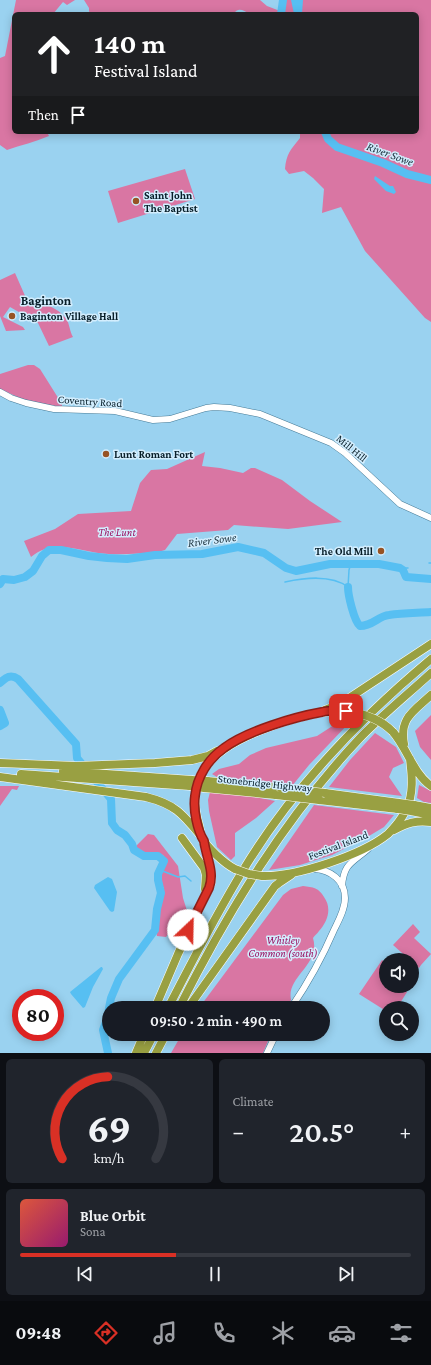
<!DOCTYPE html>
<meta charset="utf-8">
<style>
body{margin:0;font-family:"Crimson Pro",serif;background:#20242c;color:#f1f3f6;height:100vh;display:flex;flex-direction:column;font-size:15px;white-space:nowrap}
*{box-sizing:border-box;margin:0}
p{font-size:13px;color:#9ea1a6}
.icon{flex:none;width:22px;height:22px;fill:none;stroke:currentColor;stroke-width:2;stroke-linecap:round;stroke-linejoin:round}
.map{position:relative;height:1053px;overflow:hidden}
.side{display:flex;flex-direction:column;gap:6px;padding:6px;background:#0d0f14;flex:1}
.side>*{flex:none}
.top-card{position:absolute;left:12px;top:12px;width:407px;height:122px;border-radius:6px;box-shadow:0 2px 10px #0003;background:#202124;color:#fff;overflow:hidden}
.tools{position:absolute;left:379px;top:953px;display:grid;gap:8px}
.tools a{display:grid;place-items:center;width:40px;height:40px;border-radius:50%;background:#171b24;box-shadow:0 2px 10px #0003;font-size:20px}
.speed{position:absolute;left:12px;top:989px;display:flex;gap:8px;font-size:20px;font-weight:700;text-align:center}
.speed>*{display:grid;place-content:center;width:52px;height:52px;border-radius:50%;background:#171b24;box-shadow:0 2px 10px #0003;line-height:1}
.speed .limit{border:6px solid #d22;background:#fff;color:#111}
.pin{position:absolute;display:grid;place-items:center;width:34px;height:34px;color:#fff;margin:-17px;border-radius:8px;box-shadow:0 2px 6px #0006}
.me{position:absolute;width:44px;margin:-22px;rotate:24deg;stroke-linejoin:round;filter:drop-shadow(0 0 3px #0008)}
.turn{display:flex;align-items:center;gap:14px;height:84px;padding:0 16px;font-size:18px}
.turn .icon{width:52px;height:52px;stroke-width:2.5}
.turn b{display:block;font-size:28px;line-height:34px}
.then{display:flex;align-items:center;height:38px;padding:0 16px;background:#0003;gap:8px;font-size:15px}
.big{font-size:30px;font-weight:600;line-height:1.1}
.side .card{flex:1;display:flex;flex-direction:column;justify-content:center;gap:6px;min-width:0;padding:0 14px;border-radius:6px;background:#20242c}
.side .dial{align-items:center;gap:0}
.dial svg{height:104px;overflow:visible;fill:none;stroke:#363941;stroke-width:7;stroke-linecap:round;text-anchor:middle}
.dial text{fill:#f1f3f6;stroke:none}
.song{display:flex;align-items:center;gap:12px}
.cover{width:48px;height:48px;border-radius:6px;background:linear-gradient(135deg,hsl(10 70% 55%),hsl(320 70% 35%))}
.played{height:4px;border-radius:2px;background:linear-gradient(90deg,#d93025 40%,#363941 40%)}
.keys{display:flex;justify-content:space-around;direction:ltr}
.heat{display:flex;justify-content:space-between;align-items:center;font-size:22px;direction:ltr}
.side .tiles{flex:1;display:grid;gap:6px;grid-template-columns:1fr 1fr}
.card:last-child{grid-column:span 2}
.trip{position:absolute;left:102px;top:1001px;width:228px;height:40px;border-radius:20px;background:#171b24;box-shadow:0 2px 10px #0003;font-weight:600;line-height:40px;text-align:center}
.dock{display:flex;height:64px;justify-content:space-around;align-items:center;background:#090b0e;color:#9ea1a6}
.dock .icon{width:28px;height:28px}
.dock .current{color:#d93025}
.dock b{font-size:18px;color:#f1f3f6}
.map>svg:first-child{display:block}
.green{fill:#d976a3}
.water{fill:#57bff2}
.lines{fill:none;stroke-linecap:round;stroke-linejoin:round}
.stream{stroke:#57bff2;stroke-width:1.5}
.river{stroke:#57bff2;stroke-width:8}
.secondary-casing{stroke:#467b97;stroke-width:7}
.highway-casing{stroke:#fff;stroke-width:9}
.secondary{stroke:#fff;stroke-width:6}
.highway{stroke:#99a042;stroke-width:8}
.highway-bridge-casing{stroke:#fff;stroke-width:9;stroke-linecap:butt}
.highway-bridge{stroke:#99a042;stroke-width:8}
.route-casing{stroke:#8d1f18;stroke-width:10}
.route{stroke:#d93025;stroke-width:7}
.poi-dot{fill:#975324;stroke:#d3eefe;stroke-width:1.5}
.labels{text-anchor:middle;stroke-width:3;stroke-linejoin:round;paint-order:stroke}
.poi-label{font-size:11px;font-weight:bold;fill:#071e29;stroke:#d3eefe;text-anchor:start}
.street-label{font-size:11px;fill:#071e29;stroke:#d3eefe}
.park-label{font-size:11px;font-style:italic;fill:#9b1161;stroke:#d3eefe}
.water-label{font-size:12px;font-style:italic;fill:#223945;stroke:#d3eefe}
.quarter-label{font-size:13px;font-weight:bold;fill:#071e29;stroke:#d3eefe}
</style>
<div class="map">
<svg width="431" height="1053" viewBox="0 0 431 1053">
<rect width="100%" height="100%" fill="#9ad2f0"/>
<path class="green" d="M 16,0 L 75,0 L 67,5 L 63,2 L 53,14 L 14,14 L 14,132 L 47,132 L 49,136 C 35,142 21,145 7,150 L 0,145 L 0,58 L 5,56 Z
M 84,0 L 260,0 L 267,6 L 280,11 L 281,11 L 283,0 L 431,0 L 431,322 L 425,318 L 365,251 L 341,207 L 322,213 L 324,189 L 313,178 L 304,171 L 289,174 L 285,169 C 286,154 291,149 300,138 L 300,132 L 417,132 L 417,14 L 249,14 C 244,10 237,7 234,14 L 90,14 L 89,11 L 89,8 Z
M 185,169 L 195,199 L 118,223 L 108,191 Z
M 15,273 L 26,298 C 40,303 58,306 67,320 C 69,323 70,332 73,337 L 49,346 L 38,323 L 10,307 L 3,317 L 23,327 L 25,330 L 6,331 L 0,316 L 0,280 Z
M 28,365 L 34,365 L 40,369 L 62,404 L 62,407 L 29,402 L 0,389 L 0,374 Z
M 205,452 L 202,466 L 220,468 L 243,473 L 251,468 L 255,468 L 282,480 L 310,501 L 342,522 L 288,529 L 234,525 L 228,530 L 177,534 L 165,550 L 158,552 C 142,553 125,555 109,554 C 82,553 54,537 31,557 L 24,541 L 55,529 L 78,514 L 131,511 L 140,483 L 151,470 L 167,469 Z
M 431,715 L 431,760 L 420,747 L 415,731 Z
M 345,720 L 351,721 L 309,765 L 292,786 L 217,777 L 212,774 L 219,769 L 239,764 L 250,755 L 266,748 L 317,736 L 334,725 Z
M 375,733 L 396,747 L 404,763 L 393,768 L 389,777 L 402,796 L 329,787 L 350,760 Z
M 419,785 L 431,791 L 431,803 L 424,802 L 417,798 Z
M 0,786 L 19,786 L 17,790 L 12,789 L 0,806 Z
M 210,792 L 252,796 L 275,801 L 256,818 L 235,833 L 235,856 L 231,860 L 217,847 L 209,811 L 208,800 Z
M 314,805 L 394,815 L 384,827 L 369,836 L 332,855 L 300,865 L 269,870 Z
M 148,834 L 154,835 L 178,866 L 183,898 L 189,917 L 180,935 L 170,931 L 166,937 L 157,936 L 156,931 L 159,921 L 160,904 L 164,894 L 164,888 L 160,883 L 159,877 L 167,862 L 163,855 L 157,853 C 149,855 143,853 136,849 L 136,846 Z
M 303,886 C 313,887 319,888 324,897 C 332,908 328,921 319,931 C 317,934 315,935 313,938 C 321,965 286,976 291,1000 L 286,1008 L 199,1008 L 283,895 L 291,889 Z
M 413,924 L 420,932 L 414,938 L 431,954 L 421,965 L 419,968 L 412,962 L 412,960 L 410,960 L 393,945 Z
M 382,960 L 386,963 L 386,969 L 384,973 L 386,975 L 386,986 L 400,986 L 407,992 L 397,1008 L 386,1008 L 386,1011 L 359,994 Z
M 182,1034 L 271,1034 L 263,1053 L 171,1053 Z"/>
<path class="water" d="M 291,0 L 303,0 L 302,14 L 294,14 Z
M 375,176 L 390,186 L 393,186 L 396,192 L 394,194 L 386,191 L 374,179 Z
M 108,877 L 112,879 L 117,892 L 114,911 L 112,912 L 110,911 L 94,888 L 95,885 Z
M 101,967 L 102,967 L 103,969 L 93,987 L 85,1007 L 83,1008 L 71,994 L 70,992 Z"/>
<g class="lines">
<path class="stream" d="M 429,563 L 431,563
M 400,568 L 408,568
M 285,582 C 304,578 331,574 348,587
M 348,587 L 349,570 L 351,563
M 160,870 L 178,877 L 185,876 L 191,881"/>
<path class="river" d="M 281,14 L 283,0
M 325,132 L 328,139 L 337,147 L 383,163 L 407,174 L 431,180
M 0,584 L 3,579 L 14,580 L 25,577 L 33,571 L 42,556 L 49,550 L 61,550 L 89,556 L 107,558 L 127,559 L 155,555 L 202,554 L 238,547 L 264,553 L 286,568 L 296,571 L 330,564 L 379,564 L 400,568 L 403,570 L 406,577 L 431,579
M 348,587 C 348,595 354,621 360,626 C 373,626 378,616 389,615 C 403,613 417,613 431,612
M 0,683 C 6,677 11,674 18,679 L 76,744 L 77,758 L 111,799 L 112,823 L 117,830 L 125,835 L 132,844 L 134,850 L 144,856 L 158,856 L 164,861 L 158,874 L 158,880 L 161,893 L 157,909 L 155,930 L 119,979 L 111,998 L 109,1008
M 0,710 L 5,723 L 0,726
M 108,1053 L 103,1030 L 108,1017 L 109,1008"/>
<defs>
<path id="secondary" d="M 0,392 L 11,398 L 26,403 L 54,409 L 115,411 L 153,420 L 170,419 L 206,408 L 214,407 L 230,408 L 260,414 L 331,443 L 345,453 L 400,504 L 431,518
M 342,886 C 344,863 352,863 368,849
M 291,1008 C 308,983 322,958 334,930 C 339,920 345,909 345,898 C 345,880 330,870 315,869
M 267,1053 L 276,1034"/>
<path id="highway" d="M 325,710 L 340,704 L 431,644
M 393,732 C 407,748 413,773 431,786
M 404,744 C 399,718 414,711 431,695
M 0,763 L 76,766 L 155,763 L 192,760 L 208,756 L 217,751
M 63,771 L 192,780
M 21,774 L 190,786
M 0,777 L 146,797 C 174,804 182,813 200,835
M 207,781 L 281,788
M 204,788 L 276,795
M 325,793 L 399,803
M 319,800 L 398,809
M 414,805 L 431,808
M 411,811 L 431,815
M 394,830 C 407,823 416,820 431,822
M 182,838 L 204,868 L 206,875 L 205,889
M 235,869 C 225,864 206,847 202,837 C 200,833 200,829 199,825 C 182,768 223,744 269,727 C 296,717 324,709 353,712
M 262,876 C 296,877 362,855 388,834 C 395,827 402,818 406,810 C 414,794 412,775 410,759
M 155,1008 L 178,954 L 211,883 L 211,873 L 204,842
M 168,1008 C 192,962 215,916 242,872 C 291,790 358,720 431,659
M 179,1008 C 228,911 285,818 359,739 C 381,716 407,695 431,673
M 188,1008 L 275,886 L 279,883 L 291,875
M 136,1053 L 144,1034
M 144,1053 L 154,1034
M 156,1053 L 166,1034"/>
</defs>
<use href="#secondary" class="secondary-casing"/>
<use href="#highway" class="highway-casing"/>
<use href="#secondary" class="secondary"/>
<use href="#highway" class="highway"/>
<defs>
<path id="highway-bridge" d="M 353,712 C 369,716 381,720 393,732
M 192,780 L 207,781
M 190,786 L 204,788
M 281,788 L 325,793
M 276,795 L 319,800
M 399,803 L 414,805
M 398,809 L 411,811
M 235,869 L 249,874 L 262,876"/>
</defs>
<use href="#highway-bridge" class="highway-bridge-casing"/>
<use href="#highway-bridge" class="highway-bridge"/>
</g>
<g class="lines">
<defs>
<path id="route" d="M 188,930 L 209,888 C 215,872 206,857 204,841 C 197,830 193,809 195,796 C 197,777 208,759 224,748 C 247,731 294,717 322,712 C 330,710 339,711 346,711"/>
</defs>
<use href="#route" class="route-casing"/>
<use href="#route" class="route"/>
</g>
<g class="poi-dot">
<circle cx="136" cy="201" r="4"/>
<circle cx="12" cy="316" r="4"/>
<circle cx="106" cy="454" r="4"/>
<circle cx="381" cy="551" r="4"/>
</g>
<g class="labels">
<g class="poi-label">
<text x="144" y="199">Saint John<tspan x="144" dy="13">The Baptist</tspan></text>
<text x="20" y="320">Baginton Village Hall</text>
<text x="114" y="458">Lunt Roman Fort</text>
<text x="373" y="555" text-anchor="end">The Old Mill</text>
</g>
<g class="street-label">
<text transform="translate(90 401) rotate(4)" y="4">Coventry Road</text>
<text transform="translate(352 448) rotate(39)" y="4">Mill Hill</text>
<text transform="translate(265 783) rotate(6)" y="4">Stonebridge Highway</text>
<text transform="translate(338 845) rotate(-21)" y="4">Festival Island</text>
</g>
<g class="park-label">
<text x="117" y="536">The Lunt</text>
<text x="283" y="944">Whitley<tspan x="283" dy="13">Common (south)</tspan></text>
</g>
<g class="water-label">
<text transform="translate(390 154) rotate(20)" y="4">River Sowe</text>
<text transform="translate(212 540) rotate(-7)" y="4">River Sowe</text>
</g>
<g class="quarter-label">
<text x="46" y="305">Baginton</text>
</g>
</g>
</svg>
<div class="tools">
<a><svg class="icon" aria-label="sound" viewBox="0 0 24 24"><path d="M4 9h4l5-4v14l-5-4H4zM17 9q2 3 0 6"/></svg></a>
<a><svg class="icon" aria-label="search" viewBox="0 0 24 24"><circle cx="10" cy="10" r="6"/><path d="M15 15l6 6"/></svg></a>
</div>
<div class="speed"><div class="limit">80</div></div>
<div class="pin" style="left:346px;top:711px;background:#d93025"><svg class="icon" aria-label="arrive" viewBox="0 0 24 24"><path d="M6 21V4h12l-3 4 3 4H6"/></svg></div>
<svg class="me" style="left:188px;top:930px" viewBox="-20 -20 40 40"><circle r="19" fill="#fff"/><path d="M0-13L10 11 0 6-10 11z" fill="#d93025"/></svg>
<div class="trip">09:50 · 2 min · 490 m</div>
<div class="top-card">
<div class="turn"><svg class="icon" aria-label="ahead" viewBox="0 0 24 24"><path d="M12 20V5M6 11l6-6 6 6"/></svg><div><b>140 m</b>Festival Island</div></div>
<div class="then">Then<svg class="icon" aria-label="arrive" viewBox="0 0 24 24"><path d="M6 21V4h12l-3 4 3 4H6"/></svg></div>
</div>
</div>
<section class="side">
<div class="tiles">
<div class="card dial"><svg viewBox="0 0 100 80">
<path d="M14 69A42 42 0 1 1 86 69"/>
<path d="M14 69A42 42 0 0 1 49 6" stroke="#d93025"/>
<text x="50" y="56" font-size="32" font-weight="700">69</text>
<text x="50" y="72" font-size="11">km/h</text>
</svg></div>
<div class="card"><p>Climate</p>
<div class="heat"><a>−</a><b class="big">20.5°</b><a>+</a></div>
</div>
<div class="card">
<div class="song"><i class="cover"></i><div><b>Blue Orbit</b><p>Sona</p></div></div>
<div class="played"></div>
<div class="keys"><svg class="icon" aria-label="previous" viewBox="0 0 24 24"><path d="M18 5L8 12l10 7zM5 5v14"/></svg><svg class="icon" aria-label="pause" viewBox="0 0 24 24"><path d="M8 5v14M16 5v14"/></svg><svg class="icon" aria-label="next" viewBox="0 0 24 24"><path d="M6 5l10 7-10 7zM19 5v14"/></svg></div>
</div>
</div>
</section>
<nav class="dock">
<b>09:48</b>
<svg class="icon current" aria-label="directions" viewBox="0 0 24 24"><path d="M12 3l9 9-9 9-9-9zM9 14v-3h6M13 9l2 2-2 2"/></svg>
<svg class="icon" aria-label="music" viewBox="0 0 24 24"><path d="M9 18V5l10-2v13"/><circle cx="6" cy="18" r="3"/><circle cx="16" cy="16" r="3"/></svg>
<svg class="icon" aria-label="phone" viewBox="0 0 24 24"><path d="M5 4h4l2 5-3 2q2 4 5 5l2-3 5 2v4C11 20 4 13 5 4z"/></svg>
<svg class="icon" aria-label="climate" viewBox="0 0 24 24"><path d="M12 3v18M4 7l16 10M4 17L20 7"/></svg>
<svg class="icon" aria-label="car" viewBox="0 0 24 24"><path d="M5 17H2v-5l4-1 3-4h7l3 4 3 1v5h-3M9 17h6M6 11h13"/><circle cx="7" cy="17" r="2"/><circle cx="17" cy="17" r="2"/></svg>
<svg class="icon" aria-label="filters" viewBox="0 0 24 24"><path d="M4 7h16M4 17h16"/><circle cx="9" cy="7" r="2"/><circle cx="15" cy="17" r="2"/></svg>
</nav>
